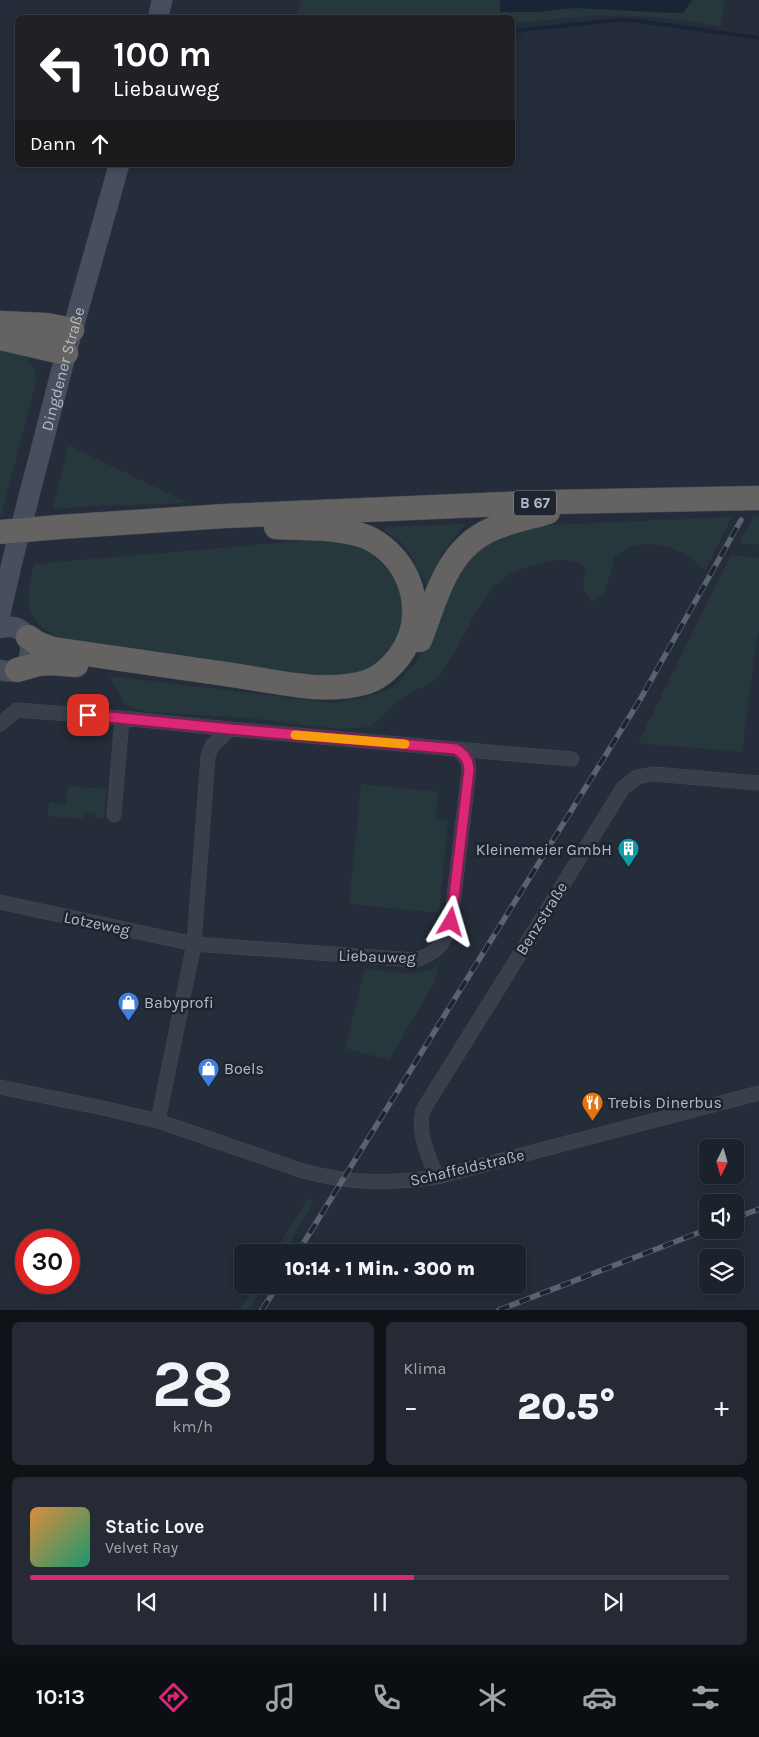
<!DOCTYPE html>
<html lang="de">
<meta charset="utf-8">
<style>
body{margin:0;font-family:Karla,sans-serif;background:#252a34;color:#f1f3f6;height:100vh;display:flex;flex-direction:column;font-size:19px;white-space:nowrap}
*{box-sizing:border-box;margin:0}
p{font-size:16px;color:#a0a4a9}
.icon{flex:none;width:28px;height:28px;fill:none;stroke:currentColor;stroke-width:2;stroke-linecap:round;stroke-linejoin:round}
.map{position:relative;height:1310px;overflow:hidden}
.sheet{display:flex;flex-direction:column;gap:12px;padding:12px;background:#0f1318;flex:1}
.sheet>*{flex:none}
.banner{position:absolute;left:15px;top:15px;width:500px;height:152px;border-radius:8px;box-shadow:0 2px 12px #0003,0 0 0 1px #3a3f48;background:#202124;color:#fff;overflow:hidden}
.needle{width:32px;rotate:185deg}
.fabs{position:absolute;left:699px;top:1139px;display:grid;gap:10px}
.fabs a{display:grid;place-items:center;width:45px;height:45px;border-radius:8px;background:#1c222c;box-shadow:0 2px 12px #0003,0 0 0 1px #3a3f48;font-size:25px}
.speed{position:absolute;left:15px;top:1229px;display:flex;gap:10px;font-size:25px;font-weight:700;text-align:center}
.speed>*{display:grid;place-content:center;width:65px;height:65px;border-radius:50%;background:#1c222c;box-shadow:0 2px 12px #0003,0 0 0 1px #3a3f48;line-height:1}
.speed .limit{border:8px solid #d22;background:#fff;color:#111}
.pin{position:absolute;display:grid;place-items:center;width:42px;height:42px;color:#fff;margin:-21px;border-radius:10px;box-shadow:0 2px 8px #0006}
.me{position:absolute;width:55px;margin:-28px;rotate:7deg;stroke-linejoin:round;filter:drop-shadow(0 0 4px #0008)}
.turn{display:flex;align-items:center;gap:18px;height:105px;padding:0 15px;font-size:22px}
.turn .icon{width:65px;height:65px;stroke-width:2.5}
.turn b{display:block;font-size:35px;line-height:42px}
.then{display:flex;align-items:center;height:48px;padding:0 15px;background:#0003;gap:10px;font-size:19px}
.big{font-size:38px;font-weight:800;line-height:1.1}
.sheet .card{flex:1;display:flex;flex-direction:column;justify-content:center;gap:8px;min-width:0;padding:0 18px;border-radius:8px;background:#252a34}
.sheet .dial{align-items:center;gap:0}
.dial b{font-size:65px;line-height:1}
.song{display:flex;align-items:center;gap:15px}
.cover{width:60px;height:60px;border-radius:8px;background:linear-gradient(135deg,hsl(30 70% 55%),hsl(160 70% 35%))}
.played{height:5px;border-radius:2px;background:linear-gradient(90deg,#db2777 55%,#3a3f48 55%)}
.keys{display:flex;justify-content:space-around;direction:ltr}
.heat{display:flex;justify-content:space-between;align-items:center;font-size:28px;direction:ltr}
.sheet .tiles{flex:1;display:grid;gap:12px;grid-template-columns:1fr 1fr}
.card:last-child{grid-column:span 2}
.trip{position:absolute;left:234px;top:1244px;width:292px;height:50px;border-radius:8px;background:#1c222c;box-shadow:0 2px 12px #0003,0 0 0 1px #3a3f48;font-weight:800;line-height:50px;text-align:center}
.menu{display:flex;height:80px;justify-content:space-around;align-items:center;background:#0b0e12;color:#a0a4a9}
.menu .icon{width:35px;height:35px}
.menu .on{color:#db2777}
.menu b{font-size:22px;color:#f1f3f6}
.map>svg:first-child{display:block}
.green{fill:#27383c}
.water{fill:#192437}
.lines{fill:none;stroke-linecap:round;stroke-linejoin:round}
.stream{stroke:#192437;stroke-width:4}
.minor-casing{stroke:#424854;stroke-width:15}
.secondary-casing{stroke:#424854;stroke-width:21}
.trunk-casing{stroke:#444a56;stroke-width:25}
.minor{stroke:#393f4b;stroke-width:14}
.secondary{stroke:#474e5e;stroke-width:20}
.trunk{stroke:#646361;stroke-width:24}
.rail-casing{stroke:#5b6372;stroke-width:5.5}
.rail{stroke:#1e2430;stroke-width:4;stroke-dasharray:11;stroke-linecap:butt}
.trunk-bridge-casing{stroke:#444a56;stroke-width:25;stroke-linecap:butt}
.trunk-bridge{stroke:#646361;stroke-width:24}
.route-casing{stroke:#8e194d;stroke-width:12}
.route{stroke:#db2777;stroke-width:9}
.slow{stroke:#f59e0b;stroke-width:9}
.labels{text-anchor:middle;stroke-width:5;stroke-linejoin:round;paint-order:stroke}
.shield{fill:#1e2430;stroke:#878d99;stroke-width:1}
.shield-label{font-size:15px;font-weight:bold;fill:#b4bac6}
.street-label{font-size:16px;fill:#b4bac6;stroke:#1e2430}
.poi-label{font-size:16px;fill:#b4bac6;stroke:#1e2430;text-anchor:start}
</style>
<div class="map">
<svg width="759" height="1310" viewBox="0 0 759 1310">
<rect width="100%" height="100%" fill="#252d3a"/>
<path class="green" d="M 301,0 L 725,0 L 721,26 L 657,17 L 602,15 L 513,23 L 512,18 L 296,18 Z
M 0,350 C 21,354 33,354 37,379 L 1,516 L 0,516 Z
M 68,445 L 188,503 L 92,506 L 53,509 Z
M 754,516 L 759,516 L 759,545 L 739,543 Z
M 732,517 L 705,570 C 686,553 667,541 640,545 C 631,546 622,552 614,556 L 612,568 L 605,592 L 591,603 L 583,586 L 585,568 C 569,557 560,559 542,563 C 485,573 479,612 453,654 C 448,663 442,672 435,679 C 428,686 417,689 408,694 C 395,703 382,715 371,727 L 340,729 L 247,718 L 150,712 L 126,706 L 109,676 L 333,703 L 364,698 L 394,687 L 418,660 L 461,563 L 500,532 L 550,525 Z
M 465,524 L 441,555 L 430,584 L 427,587 C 418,572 413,554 400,541 C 395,537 388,534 383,530 L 387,527 Z
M 336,538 L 369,552 L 395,576 L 404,604 L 401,634 L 382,663 L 347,677 L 296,679 L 58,646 C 52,630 52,636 41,626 C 21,610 30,586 34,564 Z
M 731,555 L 759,558 L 759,632 L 756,642 L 742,752 L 638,743 Z
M 361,784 L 438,792 L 435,820 L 448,821 L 439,913 L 349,904 Z
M 68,786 L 106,789 L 104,818 L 95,818 L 95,813 L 85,812 L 84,819 L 48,816 L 49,802 L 66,804 Z
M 437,966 L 437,975 L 434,983 L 389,1060 L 345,1048 L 365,969 C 389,971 416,979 437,966 Z
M 307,1199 L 314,1201 L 284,1252 L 275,1252 Z
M 255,1285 L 264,1285 L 250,1309 L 240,1309 Z"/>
<path class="water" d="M 500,0 L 692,0 L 683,13 L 672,13 L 575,8 L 537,12 L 500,12 Z"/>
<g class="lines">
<path class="stream" d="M 512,31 L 618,20 L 639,21 L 759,38"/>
<defs>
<path id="minor" d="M 0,724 L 17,710 L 122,718 L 230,729
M 456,749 L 572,759
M 114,815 L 122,718
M 0,902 L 194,944 L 415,960 C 438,953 444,944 451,922 L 469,770 C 468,759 465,755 456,749 L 230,729 L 212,746 L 208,756 L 194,944 L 158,1121
M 0,1087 L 103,1108 L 158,1121 L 303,1171 C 353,1184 386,1184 437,1177 L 759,1093
M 437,1177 C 428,1155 417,1134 423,1110 L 623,788 L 637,777 L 653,774 L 759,783"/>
<g id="secondary">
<path d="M 158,18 L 162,0"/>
<path id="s1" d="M 0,623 L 0,614 L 13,558 L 66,353 L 119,165"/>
<path d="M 0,628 C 40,617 41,681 0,670"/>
</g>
<path id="trunk" d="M 0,323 L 47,325 L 72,330
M 0,338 L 66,353
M 59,527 L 225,516 L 551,502 L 759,498
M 28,637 L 37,643 L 52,649 C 112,658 172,666 232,675 C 275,681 324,695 367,682 C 379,678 391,667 399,657 C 427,619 415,567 376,542 C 353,526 304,529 276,527
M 420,640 C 438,594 447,544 500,526 C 515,520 532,517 548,512
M 17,670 L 38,664 L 50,663 L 76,665"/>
</defs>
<use href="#minor" class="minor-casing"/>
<use href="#secondary" class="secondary-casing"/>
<use href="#trunk" class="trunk-casing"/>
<use href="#minor" class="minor"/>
<use href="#secondary" class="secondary"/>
<use href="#trunk" class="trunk"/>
<defs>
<path id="rail" d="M 735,1218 L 759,1209
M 298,1252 L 641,698 L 741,520
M 262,1310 L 278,1285
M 499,1310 L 708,1229"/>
</defs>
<use href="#rail" class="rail-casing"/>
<use href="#rail" class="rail"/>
<defs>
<path id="trunk-bridge" d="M 0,532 L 59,527"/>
</defs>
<use href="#trunk-bridge" class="trunk-bridge-casing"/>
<use href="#trunk-bridge" class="trunk-bridge"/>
</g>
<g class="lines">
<defs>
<path id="route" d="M 88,715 L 230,729 L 456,749 C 465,755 468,759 469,770 L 451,922"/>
</defs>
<use href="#route" class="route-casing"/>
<use href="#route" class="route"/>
<path class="slow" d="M 295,735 L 405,744"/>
</g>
<defs>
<symbol id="building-pin" viewBox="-11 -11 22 30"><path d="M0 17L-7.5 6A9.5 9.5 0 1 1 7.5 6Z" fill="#0f9aa8" stroke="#1e2430"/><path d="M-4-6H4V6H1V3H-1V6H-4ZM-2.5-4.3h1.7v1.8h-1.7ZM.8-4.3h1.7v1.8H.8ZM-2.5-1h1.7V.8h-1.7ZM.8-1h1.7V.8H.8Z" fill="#fff"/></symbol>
<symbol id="shop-pin" viewBox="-11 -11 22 30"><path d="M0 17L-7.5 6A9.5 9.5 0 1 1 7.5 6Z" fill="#3f7fe0" stroke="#1e2430"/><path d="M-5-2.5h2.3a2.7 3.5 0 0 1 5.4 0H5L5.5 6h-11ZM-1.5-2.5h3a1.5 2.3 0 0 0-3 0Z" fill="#fff"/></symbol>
<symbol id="restaurant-pin" viewBox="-11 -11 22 30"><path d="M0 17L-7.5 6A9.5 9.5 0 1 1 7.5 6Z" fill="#e8710a" stroke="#1e2430"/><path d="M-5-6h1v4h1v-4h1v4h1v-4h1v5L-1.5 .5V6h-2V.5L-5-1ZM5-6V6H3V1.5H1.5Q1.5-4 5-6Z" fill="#fff"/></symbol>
</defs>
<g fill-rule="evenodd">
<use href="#building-pin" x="616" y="836" width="25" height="34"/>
<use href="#shop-pin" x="116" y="990" width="25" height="34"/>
<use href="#shop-pin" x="196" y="1056" width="25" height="34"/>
<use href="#restaurant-pin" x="580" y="1090" width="25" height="34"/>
</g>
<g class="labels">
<rect class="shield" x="514" y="490.5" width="42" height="25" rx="4"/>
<g class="shield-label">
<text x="535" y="508">B 67</text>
</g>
<g class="street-label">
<text dy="6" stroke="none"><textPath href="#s1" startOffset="262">Dingdener Straße</textPath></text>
<text transform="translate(541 918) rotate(-58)" y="6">Benzstraße</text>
<text transform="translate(97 923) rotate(12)" y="6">Lotzeweg</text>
<text transform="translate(377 956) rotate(2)" y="6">Liebauweg</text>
<text transform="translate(467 1167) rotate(-13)" y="6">Schaffeldstraße</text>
</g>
<g class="poi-label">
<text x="612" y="855" text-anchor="end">Kleinemeier GmbH</text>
<text x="144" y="1008">Babyprofi</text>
<text x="224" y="1074">Boels</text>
<text x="608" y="1108">Trebis Dinerbus</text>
</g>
</g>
</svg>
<div class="fabs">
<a><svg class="needle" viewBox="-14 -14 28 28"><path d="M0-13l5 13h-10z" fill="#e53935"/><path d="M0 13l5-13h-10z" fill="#a0a4a9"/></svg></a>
<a><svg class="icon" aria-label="sound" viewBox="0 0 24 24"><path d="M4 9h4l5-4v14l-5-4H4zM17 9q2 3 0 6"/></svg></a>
<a><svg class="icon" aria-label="layers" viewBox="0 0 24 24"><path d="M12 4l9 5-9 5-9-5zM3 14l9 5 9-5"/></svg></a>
</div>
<div class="speed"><div class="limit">30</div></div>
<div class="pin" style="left:88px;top:715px;background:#d93025"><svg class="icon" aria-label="arrive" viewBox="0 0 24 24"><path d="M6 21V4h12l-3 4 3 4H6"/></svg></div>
<svg class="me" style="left:451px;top:922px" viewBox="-20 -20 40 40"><path d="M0-17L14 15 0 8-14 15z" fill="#db2777" stroke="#fff" stroke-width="4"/></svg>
<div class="trip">10:14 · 1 Min. · 300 m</div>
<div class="banner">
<div class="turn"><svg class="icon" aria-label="left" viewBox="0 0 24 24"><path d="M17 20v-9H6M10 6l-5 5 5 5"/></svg><div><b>100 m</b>Liebauweg</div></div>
<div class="then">Dann<svg class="icon" aria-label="ahead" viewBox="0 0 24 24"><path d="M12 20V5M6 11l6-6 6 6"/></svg></div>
</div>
</div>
<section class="sheet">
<div class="tiles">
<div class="card dial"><b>28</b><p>km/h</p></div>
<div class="card"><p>Klima</p>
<div class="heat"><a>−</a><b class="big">20.5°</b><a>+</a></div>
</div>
<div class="card">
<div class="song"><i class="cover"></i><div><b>Static Love</b><p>Velvet Ray</p></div></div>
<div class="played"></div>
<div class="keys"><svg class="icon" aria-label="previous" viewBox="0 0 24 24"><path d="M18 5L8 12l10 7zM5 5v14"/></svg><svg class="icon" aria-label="pause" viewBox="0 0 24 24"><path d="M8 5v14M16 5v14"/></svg><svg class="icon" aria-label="next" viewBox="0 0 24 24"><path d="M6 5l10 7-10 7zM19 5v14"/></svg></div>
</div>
</div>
</section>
<nav class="menu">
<b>10:13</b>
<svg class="icon on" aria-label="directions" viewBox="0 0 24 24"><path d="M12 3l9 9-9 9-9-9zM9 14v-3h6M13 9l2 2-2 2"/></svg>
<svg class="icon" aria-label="music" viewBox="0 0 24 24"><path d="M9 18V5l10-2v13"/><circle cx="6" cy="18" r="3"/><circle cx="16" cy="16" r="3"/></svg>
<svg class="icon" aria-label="phone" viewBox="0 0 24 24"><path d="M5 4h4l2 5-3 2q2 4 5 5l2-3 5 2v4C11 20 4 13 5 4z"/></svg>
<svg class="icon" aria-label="climate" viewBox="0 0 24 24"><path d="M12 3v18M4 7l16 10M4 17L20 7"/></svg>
<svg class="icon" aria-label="car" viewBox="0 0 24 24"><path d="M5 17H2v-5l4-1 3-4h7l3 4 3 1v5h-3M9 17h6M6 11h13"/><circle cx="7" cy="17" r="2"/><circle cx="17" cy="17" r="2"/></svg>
<svg class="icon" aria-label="filters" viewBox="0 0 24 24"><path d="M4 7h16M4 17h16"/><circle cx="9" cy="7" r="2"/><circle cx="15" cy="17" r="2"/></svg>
</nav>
